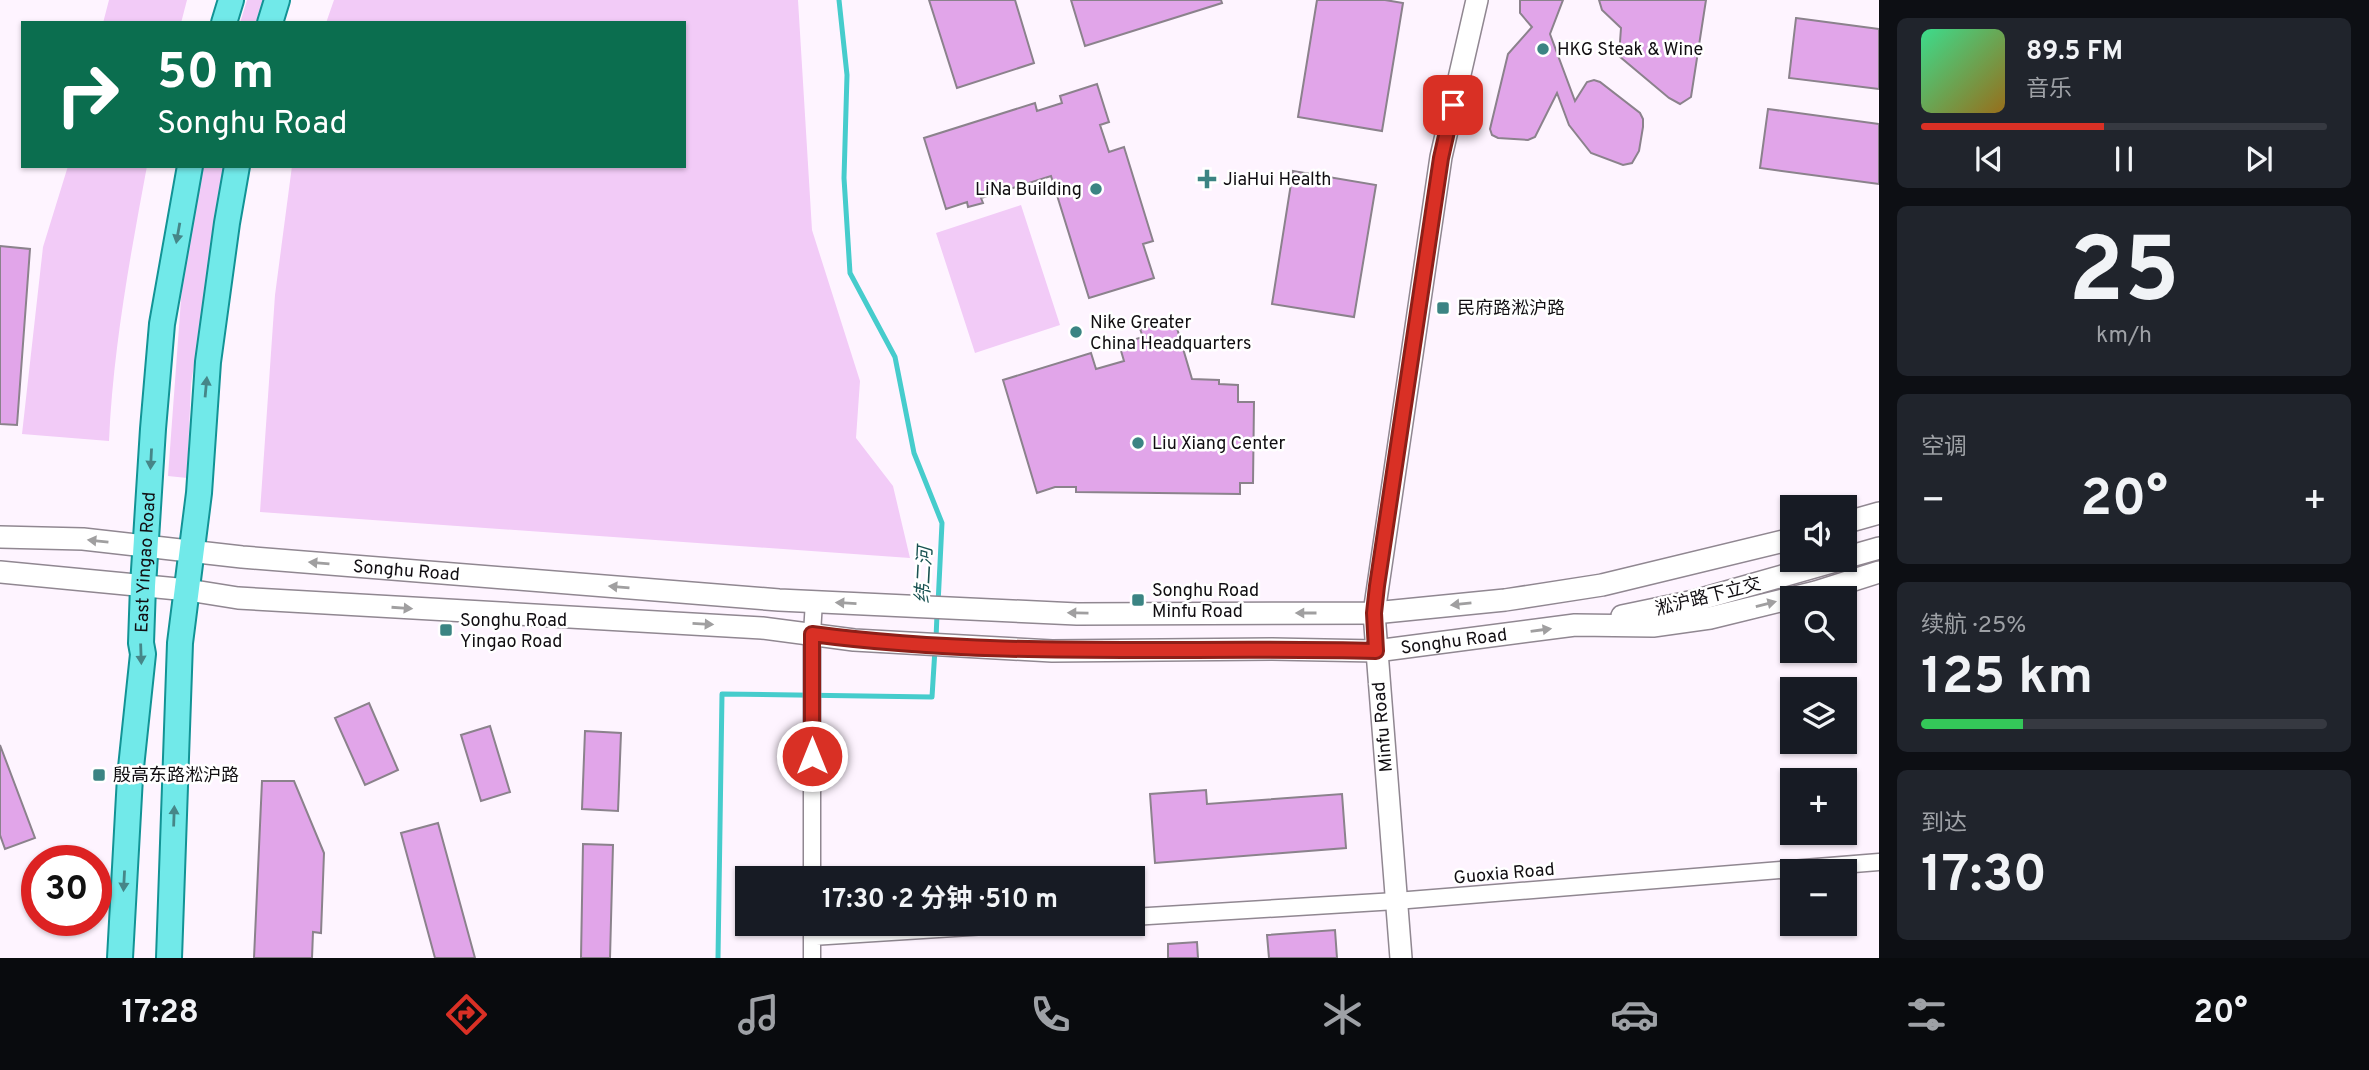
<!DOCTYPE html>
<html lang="zh">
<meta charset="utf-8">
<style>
body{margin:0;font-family:Overpass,"Noto Sans SC",sans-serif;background:#20242c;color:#f1f3f6;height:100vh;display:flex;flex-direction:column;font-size:26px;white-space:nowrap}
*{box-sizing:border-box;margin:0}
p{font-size:23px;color:#9ea1a6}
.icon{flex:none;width:38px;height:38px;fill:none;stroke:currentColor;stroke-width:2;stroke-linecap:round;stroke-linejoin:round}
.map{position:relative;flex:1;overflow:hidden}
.sheet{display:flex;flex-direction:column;gap:18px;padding:18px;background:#0d0f14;width:490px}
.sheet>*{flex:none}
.banner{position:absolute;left:21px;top:21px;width:665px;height:147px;border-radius:0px;box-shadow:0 2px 5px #0004;background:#0b6e4f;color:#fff;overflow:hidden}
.fabs{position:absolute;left:1780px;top:495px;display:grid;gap:14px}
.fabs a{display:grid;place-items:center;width:77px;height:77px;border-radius:0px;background:#171b24;box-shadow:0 2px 5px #0004;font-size:35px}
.speed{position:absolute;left:21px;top:845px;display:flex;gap:14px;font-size:35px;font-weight:700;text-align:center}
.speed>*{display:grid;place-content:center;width:91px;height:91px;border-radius:50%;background:#171b24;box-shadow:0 2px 5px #0004;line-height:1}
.speed .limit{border:10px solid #d22;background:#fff;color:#111}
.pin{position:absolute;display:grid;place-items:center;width:60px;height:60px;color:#fff;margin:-30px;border-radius:14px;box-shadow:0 4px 10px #0006}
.me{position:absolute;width:77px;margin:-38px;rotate:0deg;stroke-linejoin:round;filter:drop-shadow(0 0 5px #0008)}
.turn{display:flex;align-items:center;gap:24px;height:147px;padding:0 21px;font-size:32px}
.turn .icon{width:91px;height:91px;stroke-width:2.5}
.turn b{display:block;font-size:49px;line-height:60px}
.big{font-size:52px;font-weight:700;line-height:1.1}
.sheet .tile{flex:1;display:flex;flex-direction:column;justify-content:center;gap:10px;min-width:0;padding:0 24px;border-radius:10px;background:#20242c}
.sheet .dial{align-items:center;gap:0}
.dial b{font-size:91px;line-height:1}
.song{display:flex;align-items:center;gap:21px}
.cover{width:84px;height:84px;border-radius:10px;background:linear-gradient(135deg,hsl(150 70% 55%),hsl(40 70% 35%))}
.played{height:7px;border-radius:4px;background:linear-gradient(90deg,#d93025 45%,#363941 45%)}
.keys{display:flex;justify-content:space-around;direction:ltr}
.heat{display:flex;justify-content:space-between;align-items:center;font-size:38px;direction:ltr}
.charge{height:10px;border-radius:5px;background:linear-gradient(90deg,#34c759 25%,#363941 0)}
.trip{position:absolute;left:735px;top:866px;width:410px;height:70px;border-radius:0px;background:#171b24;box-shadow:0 2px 5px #0004;font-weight:700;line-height:70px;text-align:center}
.dock{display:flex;height:112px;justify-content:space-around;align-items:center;background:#090b0e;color:#9ea1a6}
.dock .icon{width:49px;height:49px}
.dock .on{color:#d93025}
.dock b{font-size:32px;color:#f1f3f6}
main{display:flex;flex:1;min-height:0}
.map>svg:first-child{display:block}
.green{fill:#f2cbf7}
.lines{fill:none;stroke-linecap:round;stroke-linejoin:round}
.stream{stroke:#46cccc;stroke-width:5}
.building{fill:#e1a5e9;stroke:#8b828c;stroke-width:2}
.street-casing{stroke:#908791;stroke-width:19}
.secondary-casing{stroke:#908791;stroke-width:24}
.primary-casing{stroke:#129395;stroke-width:28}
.street{stroke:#fff;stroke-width:16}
.secondary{stroke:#fff;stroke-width:21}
.primary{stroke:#71e9e9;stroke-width:24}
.oneway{fill:#468688}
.oneway2{fill:#a09fa0}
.route-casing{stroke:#8d1f18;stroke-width:18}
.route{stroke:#d93025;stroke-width:12}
.poi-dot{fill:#3b8483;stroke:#fff;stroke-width:2.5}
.labels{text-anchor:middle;stroke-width:5;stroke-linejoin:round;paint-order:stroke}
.poi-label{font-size:18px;fill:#110e12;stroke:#fff;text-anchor:start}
.street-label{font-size:18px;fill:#110e12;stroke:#fff}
.water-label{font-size:19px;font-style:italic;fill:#195252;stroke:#fff}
</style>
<main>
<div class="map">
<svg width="1879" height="958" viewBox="0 0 1879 958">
<rect width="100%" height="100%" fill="#fef4ff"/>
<path class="green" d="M 109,0 L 187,0 L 181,23 L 103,23 Z
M 247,0 L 263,0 L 256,23 L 240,23 Z
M 334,0 L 798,0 L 812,230 L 860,381 L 856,438 L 893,486 L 910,558 L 260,512 L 275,295 L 292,166 L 684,166 L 684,23 L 326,23 Z
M 68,166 L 147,166 C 130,257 113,349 109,441 L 22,434 L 43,247 Z
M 203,166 L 226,166 L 191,384 L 187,478 L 168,476 L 182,286 Z
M 1021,205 L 1060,325 L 975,353 L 936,233 Z"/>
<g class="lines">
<path class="stream" d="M 839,0 L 847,75 L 844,178 L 850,273 L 895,357 L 914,453 L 942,523 L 938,604
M 936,639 L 937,614
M 718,958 L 722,694 L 932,697 L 935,649"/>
</g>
<path class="building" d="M 929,0 L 1015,0 L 1034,63 L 957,88 Z
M 1071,0 L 1221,0 L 1222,3 L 1085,46 Z
M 1317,0 L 1385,0 L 1403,3 L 1382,131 L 1298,117 Z
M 1520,0 L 1563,0 L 1550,34 L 1575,101 L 1587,82 L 1594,80 L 1600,82 L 1640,113 L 1643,119 L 1643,127 L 1639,151 L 1632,163 L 1623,165 L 1591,153 L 1569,125 L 1557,93 L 1535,137 L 1528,140 L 1498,138 L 1492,135 L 1490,129 L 1508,54 L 1532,27 L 1520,13 Z
M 1599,0 L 1706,0 L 1691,97 L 1680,104 L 1669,98 L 1619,56 L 1621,28 L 1602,10 Z
M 1796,18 L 1879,29 L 1879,89 L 1789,78 Z
M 1097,84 L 1109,122 L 1100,125 L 1109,152 L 1124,147 L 1153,241 L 1143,244 L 1154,278 L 1089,298 L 1051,176 L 981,198 L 983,203 L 968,207 L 967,202 L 946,209 L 924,138 L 1035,103 L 1037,111 L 1062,103 L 1060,96 Z
M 1768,109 L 1879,124 L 1879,184 L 1760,168 Z
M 1293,171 L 1376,185 L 1354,317 L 1272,304 Z
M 0,246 L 30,249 L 17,425 L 0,424 Z
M 1174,318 L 1192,379 L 1219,380 L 1219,384 L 1238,385 L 1238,402 L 1254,402 L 1253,483 L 1240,483 L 1240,494 L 1076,492 L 1076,487 L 1055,487 L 1037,493 L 1003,380 L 1091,353 L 1096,369 L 1124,361 L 1119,344 L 1143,337 L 1140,329 Z
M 369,703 L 398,770 L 365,785 L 335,718 Z
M 490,726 L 510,792 L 481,801 L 461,735 Z
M 585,731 L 621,733 L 618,811 L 582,809 Z
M 0,745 L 35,838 L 5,849 L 0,835 Z
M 262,781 L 294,781 L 324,853 L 321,933 L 313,932 L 312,958 L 254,958 Z
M 1206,790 L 1207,804 L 1342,794 L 1346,848 L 1155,863 L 1150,794 Z
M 438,823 L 475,958 L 435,958 L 401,833 Z
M 583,844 L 613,845 L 610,958 L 581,958 Z
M 1335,930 L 1337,958 L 1269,958 L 1267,935 Z
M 1197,942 L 1198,958 L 1168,958 L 1168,944 Z"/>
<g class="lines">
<defs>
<path id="street" d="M 812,634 L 814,601
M 812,878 L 812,636
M 1132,917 L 1396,901 L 1879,862
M 812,924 L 812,958
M 812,937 L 1018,924"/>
<g id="secondary">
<path d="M 1844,523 L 1879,513"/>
<path id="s1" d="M 0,537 L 83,539 L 242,557 L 779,600 L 1077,614 L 1374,613 L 1505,600 L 1602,585 L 1792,539"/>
<path d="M 1844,558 L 1879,548"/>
<path id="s2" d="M 0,572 L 188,590 L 238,598 L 762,628 L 854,640 L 1052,651 L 1272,649 L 1376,651 L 1575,625 L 1653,626 L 1710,618 L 1816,592 L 1879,572"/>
<path d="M 1622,616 L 1694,601 L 1839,560"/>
<path d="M 1401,958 L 1374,613 L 1441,157 L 1477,0"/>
</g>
<g id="primary">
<path d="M 224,23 L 231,0"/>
<path d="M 270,23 L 277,0"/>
<path id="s3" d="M 120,958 L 130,777 L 143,654 L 141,643 L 143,586 L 153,429 L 162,324 L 190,166"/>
<path d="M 169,958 L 180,643 L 199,493 L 208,362 L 227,223 L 237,166"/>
</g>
</defs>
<use href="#street" class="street-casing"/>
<use href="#secondary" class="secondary-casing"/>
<use href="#primary" class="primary-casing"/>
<use href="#street" class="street"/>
<use href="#secondary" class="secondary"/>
<use href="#primary" class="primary"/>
</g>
<defs><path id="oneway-solid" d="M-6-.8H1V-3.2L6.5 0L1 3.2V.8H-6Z" transform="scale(1.75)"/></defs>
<g class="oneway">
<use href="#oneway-solid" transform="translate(178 233) rotate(100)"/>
<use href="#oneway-solid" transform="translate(206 387) rotate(-85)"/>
<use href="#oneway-solid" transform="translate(151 459) rotate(93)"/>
<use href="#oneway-solid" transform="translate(141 654) rotate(88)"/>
<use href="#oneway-solid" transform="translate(174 816) rotate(-88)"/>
<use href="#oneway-solid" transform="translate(124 881) rotate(93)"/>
</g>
<g class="oneway2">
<use href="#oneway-solid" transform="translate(98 541) rotate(-174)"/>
<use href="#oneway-solid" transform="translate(319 563) rotate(-175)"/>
<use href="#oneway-solid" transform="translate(619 587) rotate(-175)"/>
<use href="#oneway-solid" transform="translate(846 603) rotate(-177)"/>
<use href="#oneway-solid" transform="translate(1461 604) rotate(174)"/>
<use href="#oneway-solid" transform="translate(1766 604) rotate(-14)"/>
<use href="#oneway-solid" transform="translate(402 608) rotate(4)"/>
<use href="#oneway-solid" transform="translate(1078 613) rotate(-179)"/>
<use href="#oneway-solid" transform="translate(1306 613) rotate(180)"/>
<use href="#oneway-solid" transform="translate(703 624) rotate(3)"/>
<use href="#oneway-solid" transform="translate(1541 630) rotate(-8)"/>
</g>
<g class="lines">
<defs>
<path id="route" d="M 812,756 L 812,634 C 999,659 1188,646 1376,651 L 1374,613 L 1377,586 L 1441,158 L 1453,105"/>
</defs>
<use href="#route" class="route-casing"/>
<use href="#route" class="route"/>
</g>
<g class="poi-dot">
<circle cx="1543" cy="49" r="7"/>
<path d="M1203.5 168.5h7v7h7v7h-7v7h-7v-7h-7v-7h7z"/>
<circle cx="1096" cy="189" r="7"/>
<rect x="1436" y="301" width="14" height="14" rx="3.5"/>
<circle cx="1076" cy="332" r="7"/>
<circle cx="1138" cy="443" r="7"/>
<rect x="1131" y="593" width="14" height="14" rx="3.5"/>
<rect x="439" y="623" width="14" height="14" rx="3.5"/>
<rect x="92" y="768" width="14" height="14" rx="3.5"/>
</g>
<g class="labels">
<g class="poi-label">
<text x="1557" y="55">HKG Steak &amp; Wine</text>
<text x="1223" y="185">JiaHui Health</text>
<text x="1082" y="195" text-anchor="end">LiNa Building</text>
<text x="1457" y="314">民府路淞沪路</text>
<text x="1090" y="328">Nike Greater<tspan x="1090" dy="21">China Headquarters</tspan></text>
<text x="1152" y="449">Liu Xiang Center</text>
<text x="1152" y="596">Songhu Road<tspan x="1152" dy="21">Minfu Road</tspan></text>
<text x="460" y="626">Songhu Road<tspan x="460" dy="21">Yingao Road</tspan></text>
<text x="113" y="781">殷高东路淞沪路</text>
</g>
<g class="street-label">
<text dy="6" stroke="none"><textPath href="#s3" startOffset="397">East Yingao Road</textPath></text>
<text dy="6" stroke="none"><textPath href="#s1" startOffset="408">Songhu Road</textPath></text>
<text transform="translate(1708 596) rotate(-14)" y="6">淞沪路下立交</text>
<text dy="6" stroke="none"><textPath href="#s2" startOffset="1458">Songhu Road</textPath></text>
<text transform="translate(1382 727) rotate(-95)" y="6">Minfu Road</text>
<text transform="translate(1504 873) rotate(-5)" y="6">Guoxia Road</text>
</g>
<g class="water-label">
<text transform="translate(923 575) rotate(-87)" y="7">纬二河</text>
</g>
</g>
</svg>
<div class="fabs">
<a><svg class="icon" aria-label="sound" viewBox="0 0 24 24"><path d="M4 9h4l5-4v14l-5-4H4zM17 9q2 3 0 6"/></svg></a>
<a><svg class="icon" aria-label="search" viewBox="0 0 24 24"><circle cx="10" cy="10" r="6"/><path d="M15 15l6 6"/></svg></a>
<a><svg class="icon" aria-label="layers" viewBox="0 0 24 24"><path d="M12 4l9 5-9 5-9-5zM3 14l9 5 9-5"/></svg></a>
<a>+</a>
<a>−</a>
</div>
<div class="speed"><div class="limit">30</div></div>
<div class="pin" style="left:1453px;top:105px;background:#d93025"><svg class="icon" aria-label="arrive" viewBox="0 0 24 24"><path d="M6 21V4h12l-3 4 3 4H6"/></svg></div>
<svg class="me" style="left:812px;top:756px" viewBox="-20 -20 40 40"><circle r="17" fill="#d93025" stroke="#fff" stroke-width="3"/><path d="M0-11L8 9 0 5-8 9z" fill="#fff"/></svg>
<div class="trip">17:30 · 2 分钟 · 510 m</div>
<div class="banner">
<div class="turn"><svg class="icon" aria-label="right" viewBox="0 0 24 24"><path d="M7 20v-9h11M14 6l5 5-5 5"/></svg><div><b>50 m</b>Songhu Road</div></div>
</div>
</div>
<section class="sheet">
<div class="tile">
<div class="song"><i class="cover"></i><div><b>89.5 FM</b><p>音乐</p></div></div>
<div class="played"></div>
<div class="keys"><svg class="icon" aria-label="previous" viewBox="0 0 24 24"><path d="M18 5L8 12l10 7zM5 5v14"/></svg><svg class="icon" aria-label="pause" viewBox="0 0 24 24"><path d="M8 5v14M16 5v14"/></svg><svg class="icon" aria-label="next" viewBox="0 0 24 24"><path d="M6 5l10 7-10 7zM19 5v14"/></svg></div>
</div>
<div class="tile dial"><b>25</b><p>km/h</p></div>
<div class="tile"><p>空调</p>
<div class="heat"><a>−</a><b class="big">20°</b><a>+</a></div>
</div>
<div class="tile"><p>续航 · 25%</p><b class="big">125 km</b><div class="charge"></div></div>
<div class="tile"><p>到达</p><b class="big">17:30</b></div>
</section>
</main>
<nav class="dock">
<b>17:28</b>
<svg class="icon on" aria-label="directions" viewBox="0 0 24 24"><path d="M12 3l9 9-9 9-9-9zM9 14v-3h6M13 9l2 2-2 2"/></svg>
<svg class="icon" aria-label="music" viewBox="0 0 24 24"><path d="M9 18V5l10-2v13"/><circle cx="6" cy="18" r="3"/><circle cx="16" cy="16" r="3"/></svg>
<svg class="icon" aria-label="phone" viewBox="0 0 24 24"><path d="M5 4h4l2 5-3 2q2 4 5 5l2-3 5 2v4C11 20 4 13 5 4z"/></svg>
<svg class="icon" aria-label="climate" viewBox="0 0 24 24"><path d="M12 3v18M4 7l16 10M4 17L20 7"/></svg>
<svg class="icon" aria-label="car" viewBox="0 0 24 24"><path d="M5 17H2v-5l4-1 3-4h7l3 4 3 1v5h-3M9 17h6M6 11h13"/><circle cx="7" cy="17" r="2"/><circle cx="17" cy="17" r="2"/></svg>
<svg class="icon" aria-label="filters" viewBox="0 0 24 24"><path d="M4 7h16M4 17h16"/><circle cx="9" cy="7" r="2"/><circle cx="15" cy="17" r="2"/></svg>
<b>20°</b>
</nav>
